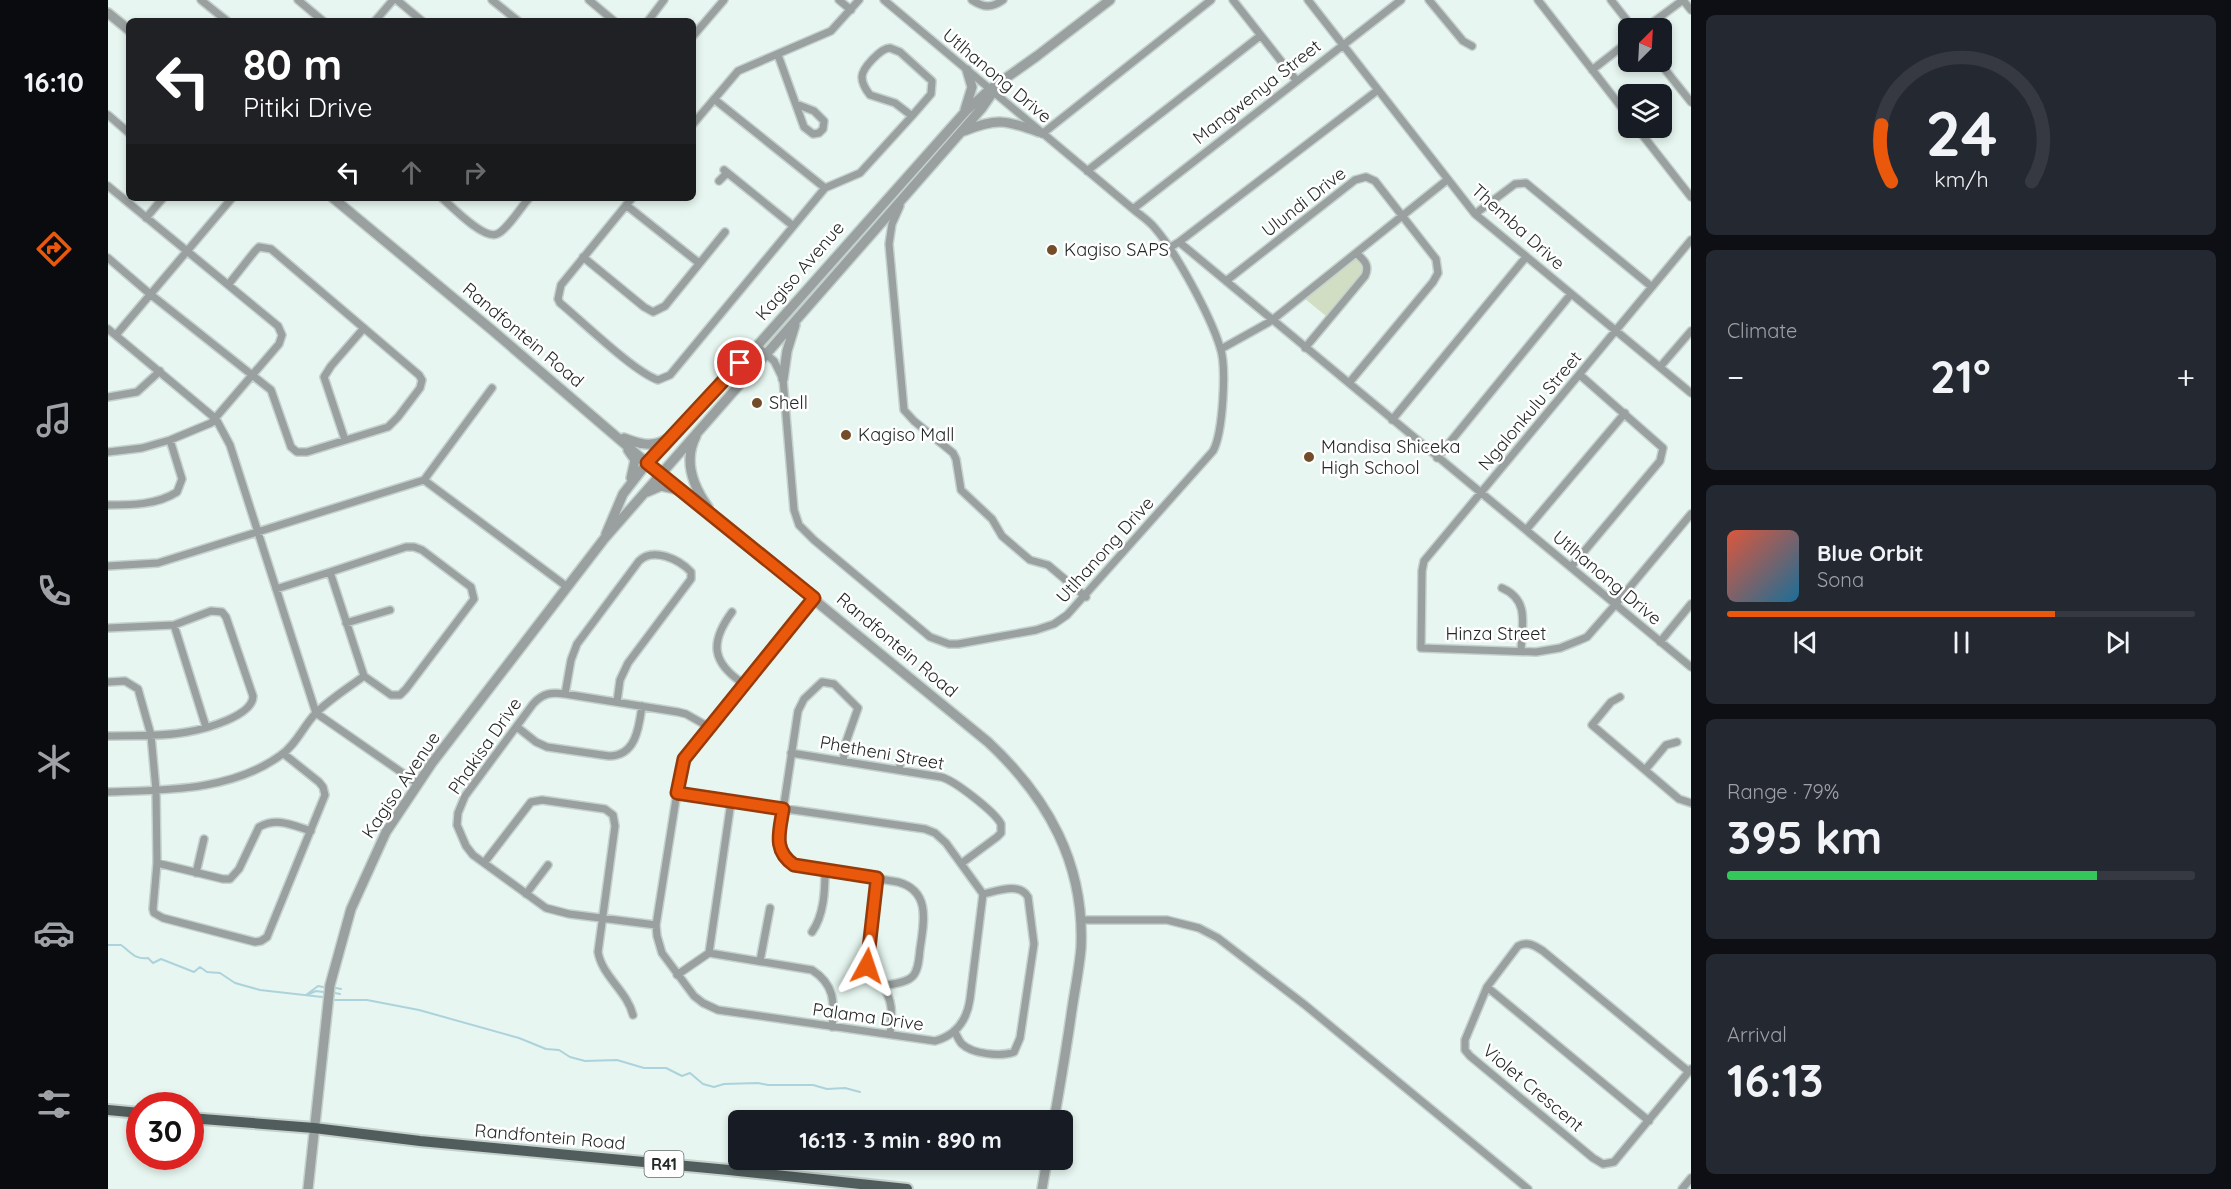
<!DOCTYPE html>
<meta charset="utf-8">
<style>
body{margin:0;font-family:Quicksand,sans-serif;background:#242831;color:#f1f3f6;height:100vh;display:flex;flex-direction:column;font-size:22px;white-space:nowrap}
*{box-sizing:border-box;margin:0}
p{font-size:20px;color:#9ea1a6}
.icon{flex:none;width:33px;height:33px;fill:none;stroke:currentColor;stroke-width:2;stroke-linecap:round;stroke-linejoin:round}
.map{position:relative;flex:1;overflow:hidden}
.side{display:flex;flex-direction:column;gap:15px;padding:15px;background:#0d0f14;width:540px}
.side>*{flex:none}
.top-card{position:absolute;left:18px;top:18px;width:570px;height:183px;border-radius:9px;box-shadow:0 3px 9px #0003;background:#202124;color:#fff;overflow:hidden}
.needle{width:39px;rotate:24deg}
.fabs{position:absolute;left:1510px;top:18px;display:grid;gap:12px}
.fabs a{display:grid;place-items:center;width:54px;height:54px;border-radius:9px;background:#171b24;box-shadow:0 3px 9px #0003;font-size:30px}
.speed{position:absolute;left:18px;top:1092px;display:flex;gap:12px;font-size:30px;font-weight:700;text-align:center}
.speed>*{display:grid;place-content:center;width:78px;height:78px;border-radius:50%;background:#171b24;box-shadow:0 3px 9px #0003;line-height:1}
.speed .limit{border:9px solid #d22;background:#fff;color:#111}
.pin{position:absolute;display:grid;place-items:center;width:51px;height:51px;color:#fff;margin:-26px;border:3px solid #fff;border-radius:50%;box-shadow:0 2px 6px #0007}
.me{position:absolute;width:66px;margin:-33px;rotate:5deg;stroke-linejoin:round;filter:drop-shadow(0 0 4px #0008)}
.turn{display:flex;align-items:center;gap:21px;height:126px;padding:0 18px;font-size:27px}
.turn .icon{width:78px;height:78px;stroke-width:2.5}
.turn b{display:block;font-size:42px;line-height:51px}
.lanes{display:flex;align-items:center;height:57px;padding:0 18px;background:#0003;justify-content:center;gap:30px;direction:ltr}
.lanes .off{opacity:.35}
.big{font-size:45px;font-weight:700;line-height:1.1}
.side .tile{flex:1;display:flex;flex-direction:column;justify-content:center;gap:9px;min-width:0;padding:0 21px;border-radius:9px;background:#242831}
.side .dial{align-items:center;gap:0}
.dial svg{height:156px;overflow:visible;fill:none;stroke:#363941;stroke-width:7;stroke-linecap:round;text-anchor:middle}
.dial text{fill:#f1f3f6;stroke:none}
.song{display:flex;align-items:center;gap:18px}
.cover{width:72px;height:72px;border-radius:9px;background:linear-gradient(135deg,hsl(10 70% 55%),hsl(200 70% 35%))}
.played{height:6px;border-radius:3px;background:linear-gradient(90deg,#ea580c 70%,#363941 70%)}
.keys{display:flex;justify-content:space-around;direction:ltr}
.heat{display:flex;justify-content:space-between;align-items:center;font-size:33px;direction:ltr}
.charge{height:9px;border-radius:4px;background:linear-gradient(90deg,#34c759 79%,#363941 0)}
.trip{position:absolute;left:620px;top:1110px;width:345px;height:60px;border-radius:9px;background:#171b24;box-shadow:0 3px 9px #0003;font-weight:700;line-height:60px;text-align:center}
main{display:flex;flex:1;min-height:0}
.tab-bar{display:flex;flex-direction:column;width:108px;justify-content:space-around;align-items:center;background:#090b0e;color:#9ea1a6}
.tab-bar .icon{width:42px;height:42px}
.tab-bar .active{color:#ea580c}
.tab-bar b{font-size:27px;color:#f1f3f6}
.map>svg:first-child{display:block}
.green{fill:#d2dec4}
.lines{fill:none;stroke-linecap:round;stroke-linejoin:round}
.stream{stroke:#acd3dc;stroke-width:2}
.minor-casing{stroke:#c4d1cc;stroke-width:10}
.tertiary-casing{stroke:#c4d1cc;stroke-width:12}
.primary-casing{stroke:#c4d1cc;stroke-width:14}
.minor{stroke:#99a09f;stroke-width:7}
.tertiary{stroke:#99a09f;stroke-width:9}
.primary{stroke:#515d5c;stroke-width:10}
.route-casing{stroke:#983908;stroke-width:15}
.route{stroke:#ea580c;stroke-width:10}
.poi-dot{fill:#734c29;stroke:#fff;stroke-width:2}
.labels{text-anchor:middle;stroke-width:5;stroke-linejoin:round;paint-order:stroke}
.shield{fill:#fff;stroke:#666968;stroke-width:1.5}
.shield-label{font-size:16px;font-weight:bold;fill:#242927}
.street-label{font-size:18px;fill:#242927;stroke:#fff}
.poi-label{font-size:18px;fill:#242927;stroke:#fff;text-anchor:start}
</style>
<main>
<nav class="tab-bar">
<b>16:10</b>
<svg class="icon active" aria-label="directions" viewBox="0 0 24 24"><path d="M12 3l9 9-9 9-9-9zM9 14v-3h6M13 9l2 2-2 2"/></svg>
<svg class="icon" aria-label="music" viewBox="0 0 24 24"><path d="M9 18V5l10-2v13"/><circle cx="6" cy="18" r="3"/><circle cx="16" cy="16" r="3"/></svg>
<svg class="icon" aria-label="phone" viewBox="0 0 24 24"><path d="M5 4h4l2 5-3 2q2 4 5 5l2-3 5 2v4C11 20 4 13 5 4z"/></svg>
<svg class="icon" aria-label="climate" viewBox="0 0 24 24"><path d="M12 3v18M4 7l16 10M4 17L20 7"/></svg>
<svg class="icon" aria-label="car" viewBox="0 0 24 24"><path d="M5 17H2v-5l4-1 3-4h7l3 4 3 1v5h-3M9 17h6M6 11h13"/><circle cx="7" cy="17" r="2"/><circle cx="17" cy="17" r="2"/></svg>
<svg class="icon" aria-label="filters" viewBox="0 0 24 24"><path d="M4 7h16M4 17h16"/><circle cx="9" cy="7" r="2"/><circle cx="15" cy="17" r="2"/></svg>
</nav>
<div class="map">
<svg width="1583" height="1189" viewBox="0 0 1583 1189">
<rect width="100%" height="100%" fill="#e7f6f0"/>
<path class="green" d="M 1246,257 L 1255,265 L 1254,274 L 1218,316 L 1196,298 Z"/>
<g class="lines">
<path class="stream" d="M 0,945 L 13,945 C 23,952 27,960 40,958 L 45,963 L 53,959 L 86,972 L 92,967 L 99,972 L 112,973 L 127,983 L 152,990 L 214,997
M 228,988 L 233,989
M 227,993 L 232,994
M 201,994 L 208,991 L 215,992
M 198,995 L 210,986 L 215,987
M 227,1000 L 259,1000 L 311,1010 L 411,1038 L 438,1049 L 451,1050 L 462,1057 L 477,1061 L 509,1060 L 536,1068 L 558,1068 L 574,1076 L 582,1073 L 595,1084 L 606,1087 L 616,1084 L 650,1083 L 660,1085 L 705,1085 L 719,1089 L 737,1088 L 752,1092"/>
<defs>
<path id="minor" d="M 93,0 L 119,21
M 190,0 L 215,21
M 289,0 L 314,21
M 384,0 L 410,21
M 481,0 L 506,21
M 731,0 L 743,10
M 864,0 C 876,8 884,8 895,0
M 1125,0 L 1188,80
M 1200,0 L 1367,214 L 1583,393
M 1321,0 L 1355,41 L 1364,46
M 1430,0 L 1521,117
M 1503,0 L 1525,28
M 1575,0 L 1583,10
M 267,21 L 285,0
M 540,21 L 556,0
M 1537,28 L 1575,0
M 585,36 L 616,0
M 782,48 L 792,52 L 824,81 L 823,94 L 804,116 L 787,103 L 762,95 C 758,90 754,84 754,77 C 754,68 773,48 782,48 Z
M 670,55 L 696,127 L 705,134 L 711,133 L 715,129 L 716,121 L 706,111 L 688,104
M 1551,62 L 1583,102
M 1484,70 L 1521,41
M 606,99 L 717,188
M 0,115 L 21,133
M 585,124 L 630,71 L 723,31 L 751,0
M 1529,128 L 1583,197
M 934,134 L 1103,0
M 616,170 L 684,225
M 979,171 L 1152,36
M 611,181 L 619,173
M 0,186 L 170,326 L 174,335 L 171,344 L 103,423 L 62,440 L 34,448 L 0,452
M 717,188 L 752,173 L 804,116
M 334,198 C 344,207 376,240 389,234 C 398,231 414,206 421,198
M 524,198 L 453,285 L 450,299 L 452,303 C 474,321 526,372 550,380 L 562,375 L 717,188
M 518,205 L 591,263
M 792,206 L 784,224 L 781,244 L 796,410 L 806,421 L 845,453 L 848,459 L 853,490 L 884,519 L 894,536 L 922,560 L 940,565 L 978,597
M 1025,209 L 1293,0
M 1367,214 L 1407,184 L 1418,183 L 1544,287
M 38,218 L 55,198
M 1583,240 L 1316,561 L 1314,571 L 1313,648 L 1428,652 L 1452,648 L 1472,640 L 1479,637 L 1507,605 L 1583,514
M 1071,242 L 1270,90
M 1061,248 L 1071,242 L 1583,667
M 475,257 L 536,307 L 545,312 L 557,306 L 617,232
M 0,258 L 42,294 L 163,390 L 183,447 L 189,452 L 199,452 L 280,427 L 290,417 L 312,388 L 314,380 L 311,375 L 163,249 L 151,247 L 147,251 L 120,285
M 1118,281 L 1247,180 L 1258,177 L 1267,181 L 1328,259 L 1330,273 L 1325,282 L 1241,383
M 0,329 L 108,419 L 122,445 L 208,713 L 309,783
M 8,335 L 124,198
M 649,346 L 666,361 L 675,379 L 686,510 L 691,525 L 706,540 L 822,637 L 841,644 L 850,644 L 928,630 L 946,624 L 959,615 L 1105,451 C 1115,433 1119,366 1112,347 C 1102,315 1068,252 1046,227 C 1040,220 1032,215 1025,209 L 776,0
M 1197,348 L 1257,276 C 1262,265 1256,260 1248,253
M 1113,349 L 1163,321 L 1339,180
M 1552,367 L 1583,331
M 0,397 L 29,392 L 52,371
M 1284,420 L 1418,257
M 237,440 L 216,377 L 223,366 L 256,328
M 1329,458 L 1463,294
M 316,480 L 384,388
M 0,505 C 23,505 49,505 69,492 L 74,479 L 62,440
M 1418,530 L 1517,413
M 298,547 L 306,547 L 314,550 L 363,587 L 366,599 L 298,689 L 292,695 L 283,695 L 256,676 L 222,572 Z
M 0,566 L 50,563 L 316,480 L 458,586
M 1463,567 L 1552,461 L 1555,448 L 1472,375
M 1394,588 C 1422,600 1414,625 1413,651
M 168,589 L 222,572
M 624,612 C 601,643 604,663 636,684
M 238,623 L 282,610
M 66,625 L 98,727
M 0,628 L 66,625 L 103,611 L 114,612 L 118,617 L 145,696 C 145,716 97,729 79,732 C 54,737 26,735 0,736
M 1552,642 L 1583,604
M 0,682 L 17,681 L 30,689 L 43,735 L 48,790 L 49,863 L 45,909 L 46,913 L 55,918 L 147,942 L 153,941 L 159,937 L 217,795 L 215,787 L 211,782 L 176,754
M 457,694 L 463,660 L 469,644 L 531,561 C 545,547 571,559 583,572 L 583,579 L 520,663 L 512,680 L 509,702
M 1512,697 L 1503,702 L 1484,725 L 1571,799 L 1583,803
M 409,727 L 428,742 L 439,747 L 501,756 C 528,756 531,727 534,706
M 683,753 L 833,777 C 846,780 887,812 893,824 L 893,833 L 889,837 L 854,863
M 735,761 L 738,742 L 750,708 L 726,684 L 714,682 L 696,699 L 690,711 L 670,844 L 678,859 L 686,865 L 790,882 C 823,891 816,922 812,949 C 811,957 811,969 805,976 C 799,983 783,984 774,986
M 791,770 L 794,757
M 1537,770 L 1558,745 L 1569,742
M 0,792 C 58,790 124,791 173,755 C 188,745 196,725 208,713 C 222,699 240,688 256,676
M 569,793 L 817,829 L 827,833 L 838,843 L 875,894 L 862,999 C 859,1020 849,1035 827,1041 L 610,1010 L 595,1003 L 586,996 L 554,953 L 549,936 L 548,925 L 572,774 L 576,759 L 706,598
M 49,863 L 115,879 L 122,879 L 131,869 L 151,827 C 169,817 184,825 203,831
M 376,863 L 423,802 L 434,800 L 497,809 L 505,815 L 507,826 L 490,952 C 494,976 519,991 525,1015
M 88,873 L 96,839
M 769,878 L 758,960 C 759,972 766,976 773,984 C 786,1000 784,1015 782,1034
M 418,894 L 440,865
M 972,920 L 1059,920 L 1091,928 L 1110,938 L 1197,1005 L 1420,1189
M 548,925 L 461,914 L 438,908 L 365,855 L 358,846 L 349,825 L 350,813 L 357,796 L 425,704 C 435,693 443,692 457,694 L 570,712 L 578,714 L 601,727
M 704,932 C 716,915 717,891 717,871
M 601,953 L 704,970 C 726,984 727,1002 724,1027
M 652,961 L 662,908
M 569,975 L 601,953 L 623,802
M 1379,987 L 1541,1121
M 847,1032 C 849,1036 851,1041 854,1044 C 864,1054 893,1057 906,1052 L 912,1038 L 926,944 L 920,897 C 912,882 889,891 875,894
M 1580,1071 L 1435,951 C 1426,945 1419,941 1410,946 L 1379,987 L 1357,1040 L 1357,1050 L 1362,1056 L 1485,1158 L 1495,1164 L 1506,1162 L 1583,1069
M 1574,1189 L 1583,1178"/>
<path id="tertiary" d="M 0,13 L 21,30
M 857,110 L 864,87 L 859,70
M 856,131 C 889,118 898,120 931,132
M 225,198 L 384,330 L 539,463 L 880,742 C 940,798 977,864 973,948 C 971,971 966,994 963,1016 C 958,1051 952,1086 946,1120
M 675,379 L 679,351 L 687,325
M 588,436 C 575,461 585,486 600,507
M 516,438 C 529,443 543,448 557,440
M 520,450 L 527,460 L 523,478
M 539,492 L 553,486 L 571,490
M 498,534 L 515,494 L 539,463 L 649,346 L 857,112 L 881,90 L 929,56 L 1002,0
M 200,1189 L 222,985 L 243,909 L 278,832 L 324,763 L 496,539 L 874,108 L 890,85
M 934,1189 L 939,1160"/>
<path id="primary" d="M 0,1110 L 32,1113
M 82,1118 L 206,1128 L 312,1141 L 621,1170 L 799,1189"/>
</defs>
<use href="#minor" class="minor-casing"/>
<use href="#tertiary" class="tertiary-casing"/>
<use href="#primary" class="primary-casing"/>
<use href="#minor" class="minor"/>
<use href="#tertiary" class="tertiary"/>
<use href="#primary" class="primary"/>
</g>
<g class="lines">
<defs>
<path id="route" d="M 632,363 L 539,463 L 706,598 L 576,759 L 569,793 L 675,809 C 672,831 664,850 686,865 L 769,878 L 759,966"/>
</defs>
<use href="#route" class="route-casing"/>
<use href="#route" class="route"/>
</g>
<g class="poi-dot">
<circle cx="944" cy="250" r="6"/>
<circle cx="649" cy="403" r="6"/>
<circle cx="738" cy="435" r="6"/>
<circle cx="1201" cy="457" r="6"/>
</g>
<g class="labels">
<rect class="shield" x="536.5" y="1151" width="39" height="26" rx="4.5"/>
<g class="shield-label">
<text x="556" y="1170">R41</text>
</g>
<g class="street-label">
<text transform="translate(889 76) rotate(40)" y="6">Utlhanong Drive</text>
<text transform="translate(1149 92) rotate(-38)" y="6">Mangwenya Street</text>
<text transform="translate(1196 202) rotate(-38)" y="6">Ulundi Drive</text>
<text transform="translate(1410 227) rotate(42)" y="6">Themba Drive</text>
<text transform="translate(692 271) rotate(-49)" y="6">Kagiso Avenue</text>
<text transform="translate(415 335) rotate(40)" y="6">Randfontein Road</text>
<text transform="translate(1422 411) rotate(-50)" y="6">Ngalonkulu Street</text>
<text transform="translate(997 550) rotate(-48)" y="6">Utlhanong Drive</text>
<text transform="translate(1499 578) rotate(40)" y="6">Utlhanong Drive</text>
<text x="1388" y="640">Hinza Street</text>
<text transform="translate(789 645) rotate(40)" y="6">Randfontein Road</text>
<text transform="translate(377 746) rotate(-55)" y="6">Phakisa Drive</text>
<text transform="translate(774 753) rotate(10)" y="6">Phetheni Street</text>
<text transform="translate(293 785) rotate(-56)" y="6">Kagiso Avenue</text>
<text transform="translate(760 1017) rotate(8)" y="6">Palama Drive</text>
<text transform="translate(1425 1088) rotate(40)" y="6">Violet Crescent</text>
<text transform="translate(442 1137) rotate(5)" y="6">Randfontein Road</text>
</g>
<g class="poi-label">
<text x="956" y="256">Kagiso SAPS</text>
<text x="661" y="409">Shell</text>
<text x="750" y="441">Kagiso Mall</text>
<text x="1213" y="453">Mandisa Shiceka<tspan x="1213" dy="21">High School</tspan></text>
</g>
</g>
</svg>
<div class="fabs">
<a><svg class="needle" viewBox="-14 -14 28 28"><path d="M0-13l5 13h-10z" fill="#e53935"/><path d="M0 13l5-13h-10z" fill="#9ea1a6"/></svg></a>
<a><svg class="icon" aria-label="layers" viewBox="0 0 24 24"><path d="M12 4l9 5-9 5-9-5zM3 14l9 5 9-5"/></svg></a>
</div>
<div class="speed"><div class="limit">30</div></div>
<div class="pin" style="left:632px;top:363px;background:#d93025"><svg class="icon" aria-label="arrive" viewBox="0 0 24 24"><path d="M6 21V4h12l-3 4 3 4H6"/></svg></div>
<svg class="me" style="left:759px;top:966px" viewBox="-20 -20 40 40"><path d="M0-17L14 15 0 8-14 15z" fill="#ea580c" stroke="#fff" stroke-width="4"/></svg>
<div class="trip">16:13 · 3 min · 890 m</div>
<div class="top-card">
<div class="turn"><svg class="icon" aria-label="left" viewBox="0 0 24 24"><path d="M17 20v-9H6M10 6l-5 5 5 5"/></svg><div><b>80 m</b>Pitiki Drive</div></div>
<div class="lanes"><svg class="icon" aria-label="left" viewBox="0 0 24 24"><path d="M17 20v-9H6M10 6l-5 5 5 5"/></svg><svg class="icon off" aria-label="ahead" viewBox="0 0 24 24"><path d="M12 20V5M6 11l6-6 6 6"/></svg><svg class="icon off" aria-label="right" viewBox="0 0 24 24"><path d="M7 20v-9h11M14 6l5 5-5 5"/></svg></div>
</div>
</div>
<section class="side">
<div class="tile dial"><svg viewBox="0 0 100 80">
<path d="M14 69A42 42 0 1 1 86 69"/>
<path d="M14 69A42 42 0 0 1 9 40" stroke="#ea580c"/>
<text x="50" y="56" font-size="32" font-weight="700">24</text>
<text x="50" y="72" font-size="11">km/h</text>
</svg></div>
<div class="tile"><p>Climate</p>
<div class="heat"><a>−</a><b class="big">21°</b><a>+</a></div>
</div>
<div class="tile">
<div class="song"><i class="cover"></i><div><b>Blue Orbit</b><p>Sona</p></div></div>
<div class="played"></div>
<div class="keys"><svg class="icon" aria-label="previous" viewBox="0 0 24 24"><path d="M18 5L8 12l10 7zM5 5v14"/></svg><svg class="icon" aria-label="pause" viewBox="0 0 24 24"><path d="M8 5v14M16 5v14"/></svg><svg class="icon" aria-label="next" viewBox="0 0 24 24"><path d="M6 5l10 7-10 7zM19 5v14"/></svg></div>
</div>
<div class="tile"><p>Range · 79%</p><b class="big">395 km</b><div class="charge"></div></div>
<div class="tile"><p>Arrival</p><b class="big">16:13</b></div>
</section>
</main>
